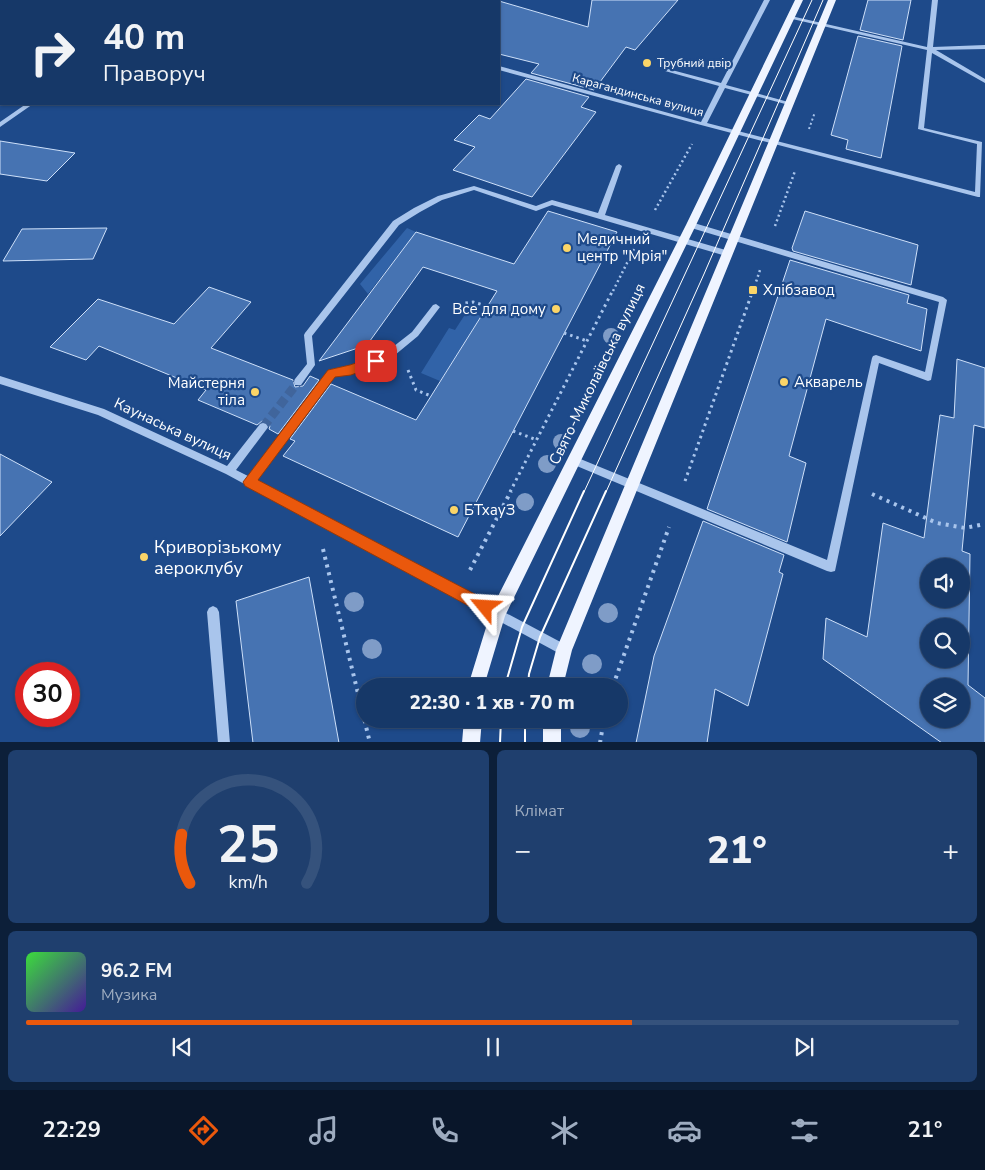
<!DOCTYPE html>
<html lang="uk">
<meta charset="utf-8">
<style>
body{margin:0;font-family:"Nunito Sans",sans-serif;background:#1f3f6e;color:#f1f3f6;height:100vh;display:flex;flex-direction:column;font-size:19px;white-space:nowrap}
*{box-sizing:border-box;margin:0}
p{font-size:16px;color:#9eacc0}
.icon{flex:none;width:28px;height:28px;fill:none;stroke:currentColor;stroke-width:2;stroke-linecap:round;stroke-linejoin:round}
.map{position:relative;height:742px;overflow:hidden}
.panel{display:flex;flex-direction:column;gap:8px;padding:8px;background:#0c1f39;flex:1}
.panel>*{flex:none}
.guide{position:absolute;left:0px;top:0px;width:500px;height:105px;box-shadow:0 1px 4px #0004,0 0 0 1px #35527c;background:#163868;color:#f1f3f6;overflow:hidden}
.fabs{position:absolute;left:920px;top:558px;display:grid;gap:10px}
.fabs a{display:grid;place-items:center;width:50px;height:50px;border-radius:50%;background:#163868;box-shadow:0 1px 4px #0004,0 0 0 1px #35527c;font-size:25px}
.speed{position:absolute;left:15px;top:662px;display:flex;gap:10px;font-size:25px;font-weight:700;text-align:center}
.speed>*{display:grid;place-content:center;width:65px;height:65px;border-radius:50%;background:#163868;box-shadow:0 1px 4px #0004,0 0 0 1px #35527c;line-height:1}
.speed .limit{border:8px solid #d22;background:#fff;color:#111}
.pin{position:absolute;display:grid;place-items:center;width:42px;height:42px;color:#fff;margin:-21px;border-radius:10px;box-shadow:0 2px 8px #0006}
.me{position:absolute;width:55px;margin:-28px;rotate:297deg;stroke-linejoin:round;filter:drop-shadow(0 0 4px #0008)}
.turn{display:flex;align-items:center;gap:18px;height:105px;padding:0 20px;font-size:22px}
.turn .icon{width:65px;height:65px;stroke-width:2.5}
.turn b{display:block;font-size:35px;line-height:42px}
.big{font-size:38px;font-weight:800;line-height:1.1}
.panel .card{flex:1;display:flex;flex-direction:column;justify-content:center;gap:8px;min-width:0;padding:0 18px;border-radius:8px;background:#1f3f6e}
.panel .dial{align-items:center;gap:0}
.dial svg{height:130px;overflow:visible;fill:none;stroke:#35527c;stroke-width:7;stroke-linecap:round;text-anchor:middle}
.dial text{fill:#f1f3f6;stroke:none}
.song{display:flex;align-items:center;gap:15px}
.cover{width:60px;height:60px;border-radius:8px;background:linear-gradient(135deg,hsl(120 70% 55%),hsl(260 70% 35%))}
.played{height:5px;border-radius:2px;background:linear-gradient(90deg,#ea580c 65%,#35527c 65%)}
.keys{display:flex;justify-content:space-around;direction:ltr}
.heat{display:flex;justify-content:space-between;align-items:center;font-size:28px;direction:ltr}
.panel .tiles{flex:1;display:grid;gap:8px;grid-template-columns:1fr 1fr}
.card:last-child{grid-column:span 2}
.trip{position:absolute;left:356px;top:678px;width:272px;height:50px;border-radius:25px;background:#163868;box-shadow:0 1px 4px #0004,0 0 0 1px #35527c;font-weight:800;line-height:50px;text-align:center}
.menu{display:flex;height:80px;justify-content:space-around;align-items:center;background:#09162a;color:#9eacc0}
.menu .icon{width:35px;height:35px}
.menu .on{color:#ea580c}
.menu b{font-size:22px;color:#f1f3f6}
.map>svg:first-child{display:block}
.green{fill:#3163a8}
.building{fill:#4673b2;stroke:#cee0f9;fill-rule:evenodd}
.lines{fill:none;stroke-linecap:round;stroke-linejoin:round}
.minor-tunnel{stroke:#40659c;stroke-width:9;stroke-dasharray:9 4.5;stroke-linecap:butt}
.path-far3{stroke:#a9c5ec;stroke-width:2;stroke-dasharray:2 2.5;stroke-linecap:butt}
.path-far2{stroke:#a9c5ec;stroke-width:2.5;stroke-dasharray:2 3;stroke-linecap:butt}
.path-far1{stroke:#a9c5ec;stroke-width:3;stroke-dasharray:2.5 4;stroke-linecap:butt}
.path{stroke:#a9c5ec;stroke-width:4;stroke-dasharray:3 5;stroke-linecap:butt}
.minor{fill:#a9c5ec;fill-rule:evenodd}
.major{fill:#eff4ff;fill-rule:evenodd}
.tram-far1{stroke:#fff;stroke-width:1}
.tram{stroke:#fff;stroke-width:2}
.tree{fill:#7f9cc7}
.route{fill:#ea580c;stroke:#983908}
.poi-dot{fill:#fbd568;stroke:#1e4a8a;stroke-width:2}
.labels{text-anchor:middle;stroke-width:4.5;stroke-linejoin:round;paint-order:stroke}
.far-poi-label{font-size:12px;fill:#fff;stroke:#1e4a8a;text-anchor:start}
.far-street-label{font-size:12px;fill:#fff;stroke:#1e4a8a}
.poi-label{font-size:15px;fill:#fff;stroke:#1e4a8a;text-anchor:start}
.street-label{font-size:15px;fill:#fff;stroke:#1e4a8a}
.near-poi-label{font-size:18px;fill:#fff;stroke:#1e4a8a;text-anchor:start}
</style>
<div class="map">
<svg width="985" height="743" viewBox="0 0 985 743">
<rect width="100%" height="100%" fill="#1e4a8a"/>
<path class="green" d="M 407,228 L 416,232 L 368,294 L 360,284 Z
M 469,312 L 481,316 L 440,381 L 421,373 L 449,328 L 455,330 L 466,313 Z"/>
<path class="building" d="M 592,0 L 678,0 L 635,50 L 626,47 L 594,90 L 531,73 L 539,64 L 499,54 L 499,1 L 588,27 Z
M 868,0 L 911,0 L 903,40 L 860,30 Z
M 858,36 L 902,46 L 881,158 L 846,149 L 848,140 L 831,135 Z
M 526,79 L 589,97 L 581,107 L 596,112 L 532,197 L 453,170 L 475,147 L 454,140 L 479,115 L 490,119 Z
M 0,141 L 75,153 L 47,181 L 0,174 Z
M 548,211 L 617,232 L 458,537 L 283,456 L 295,441 L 290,439 L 331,384 L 416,420 L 497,291 L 423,267 L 367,345 L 319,361 L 416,232 L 514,264 Z
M 805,211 L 918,245 L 911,285 L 793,251 L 792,248 Z
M 107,228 L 93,259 L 3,261 L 22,229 Z
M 790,260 L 909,295 L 907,303 L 927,309 L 921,351 L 826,319 L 789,456 L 806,463 L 787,542 L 707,509 Z
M 209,287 L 251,302 L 211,348 L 293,380 L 295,387 L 303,386 L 310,376 L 319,380 L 278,434 L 269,429 L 270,426 L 267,422 L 262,421 L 257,425 L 198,400 L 206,390 L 99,346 L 86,360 L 50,347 L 98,299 L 174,324 Z
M 957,359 L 985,368 L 985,428 L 974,425 L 962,551 L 970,554 L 968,685 L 985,698 L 985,743 L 942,743 L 823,659 L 826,618 L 867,637 L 883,523 L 924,538 L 940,415 L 954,418 ZM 929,566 L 961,566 L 961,599 L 929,599 ZM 929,626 L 961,626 L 961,659 L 929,659 ZM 929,686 L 961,686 L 961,719 L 929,719 Z
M 0,454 L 52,482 L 0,536 Z
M 703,521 L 784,555 L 779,572 L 783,574 L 748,706 L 715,689 L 707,743 L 636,743 L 654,656 Z
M 309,577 L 339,743 L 253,743 L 236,601 Z"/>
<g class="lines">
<path class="minor-tunnel" d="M 263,427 L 298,382"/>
<path class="path-far3" d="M 809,129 L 815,112"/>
<path class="path-far2" d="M 655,210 L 692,144
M 775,226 L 795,171
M 613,291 L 634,249
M 753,291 L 760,270"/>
<path class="path-far1" d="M 459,304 L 473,302 L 487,306
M 564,333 L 587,341
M 408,370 L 416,390 L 431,396
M 513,431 L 537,440
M 685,481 L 753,290
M 510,492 L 613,290"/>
<path class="path" d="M 872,494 L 937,523 L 965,528 L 985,524
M 323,549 L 370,743
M 470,570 L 511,491
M 613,686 L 669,527
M 600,743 L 604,719"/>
<path class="minor" d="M 233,0 L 243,0 L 244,1 L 235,1 Z
M 764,0 L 770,0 L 726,85 L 792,103 L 789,105 L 725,88 L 707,123 L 975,192 L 977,144 L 918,129 L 927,50 L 788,18 L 791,16 L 927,47 L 932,0 L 938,0 L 933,47 L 985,45 L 985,49 L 936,50 L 985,79 L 985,83 L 932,53 L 924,128 L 982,142 L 980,197 L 978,197 L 701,125 L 499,70 L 499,66 L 701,122 L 719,86 L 665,71 L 668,69 L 721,83 Z
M 26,104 L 33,104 L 0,127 L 0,122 Z
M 619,164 L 622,166 L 605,215 L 729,251 L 730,253 L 729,255 L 726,256 L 552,205 L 536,211 L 474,190 L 442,200 L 420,212 L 399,225 L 312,336 L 315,365 L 301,385 L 295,385 L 294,382 L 295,379 L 307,364 L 304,335 L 305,333 L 393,221 L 414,208 L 438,196 L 474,186 L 536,206 L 552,200 L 598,213 L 616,166 Z
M 688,223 L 694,223 L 943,297 L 947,300 L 931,380 L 928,381 L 879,363 L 835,571 L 831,572 L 827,571 L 572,464 L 570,461 L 572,458 L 575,457 L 578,458 L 827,560 L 872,358 L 873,356 L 876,355 L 925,372 L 939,302 L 688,227 Z
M 436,304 L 440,307 L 418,336 L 395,355 L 368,368 L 335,376 L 256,480 L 568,646 L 570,650 L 568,654 L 564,656 L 226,474 L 98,415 L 0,384 L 0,376 L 104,409 L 227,466 L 260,424 L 263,423 L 266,424 L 268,427 L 266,430 L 236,470 L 248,476 L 329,370 L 364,362 L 389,350 L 412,332 L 433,305 Z
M 213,606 L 217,608 L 219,612 L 230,743 L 218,743 L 207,612 L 209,608 Z"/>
<path class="major" d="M 795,0 L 803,0 L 696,225 L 505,616 L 484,686 L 468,686 L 492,608 L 686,225 Z
M 828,0 L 836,0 L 572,650 L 563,686 L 547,686 L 556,650 Z
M 464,719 L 482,719 L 480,743 L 462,743 Z
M 543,719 L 561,719 L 561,743 L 543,743 Z"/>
<path class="tram-far1" d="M 584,492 L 812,0
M 606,492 L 704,274 L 823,0"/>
<path class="tram" d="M 505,686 L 522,627 L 584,491
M 528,686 L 529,674 L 540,637 L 606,491
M 525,719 L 525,743
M 500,743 L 501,719"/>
</g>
<g class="tree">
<circle cx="611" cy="336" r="8"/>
<circle cx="561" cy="442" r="8"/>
<circle cx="547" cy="464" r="9"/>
<circle cx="525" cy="502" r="9"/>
<circle cx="354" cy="602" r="10"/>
<circle cx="608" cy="613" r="10"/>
<circle cx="372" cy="649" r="10"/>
<circle cx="592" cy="664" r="10"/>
<circle cx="580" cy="728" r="10"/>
</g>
<path class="route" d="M 376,356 L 380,357 L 380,364 L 351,375 L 335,377 L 258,480 L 490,602 L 492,607 L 490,612 L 485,614 L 480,612 L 245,486 L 243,482 L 328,370 L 350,365 Z"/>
<g class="poi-dot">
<circle cx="647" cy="63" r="5"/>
<circle cx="567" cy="248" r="5"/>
<rect x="748" y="285" width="10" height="10" rx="2.5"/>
<circle cx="556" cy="309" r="5"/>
<circle cx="784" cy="382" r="5"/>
<circle cx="255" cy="392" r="5"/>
<circle cx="454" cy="510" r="5"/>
<circle cx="144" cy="557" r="5"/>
</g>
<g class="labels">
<g class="far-poi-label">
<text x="657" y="67">Трубний двір</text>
</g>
<g class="far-street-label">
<text transform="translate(638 95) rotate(15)" y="4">Карагандинська вулиця</text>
</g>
<g class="poi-label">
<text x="577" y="244">Медичний<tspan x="577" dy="17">центр "Мрія"</tspan></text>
<text x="763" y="295">Хлібзавод</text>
<text x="546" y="314" text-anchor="end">Все для дому</text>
<text x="794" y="387">Акварель</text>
<text x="245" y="388" text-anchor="end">Майстерня<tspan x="245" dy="17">тіла</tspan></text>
<text x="464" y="515">БТхауЗ</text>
</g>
<g class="street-label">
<text transform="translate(597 374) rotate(-64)" y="5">Свято-Миколаївська вулиця</text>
<text transform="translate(173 429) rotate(25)" y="5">Каунаська вулиця</text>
</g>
<g class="near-poi-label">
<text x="154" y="553">Криворізькому<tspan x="154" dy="21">аероклубу</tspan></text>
</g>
</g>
</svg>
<div class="fabs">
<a><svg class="icon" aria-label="sound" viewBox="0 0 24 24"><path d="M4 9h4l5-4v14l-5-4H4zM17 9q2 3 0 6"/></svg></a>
<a><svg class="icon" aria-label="search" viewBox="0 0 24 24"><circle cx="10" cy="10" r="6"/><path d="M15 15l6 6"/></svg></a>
<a><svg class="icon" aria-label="layers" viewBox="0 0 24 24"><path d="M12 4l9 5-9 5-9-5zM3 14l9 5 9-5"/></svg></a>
</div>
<div class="speed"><div class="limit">30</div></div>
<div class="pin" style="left:376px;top:361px;background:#d93025"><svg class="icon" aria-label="arrive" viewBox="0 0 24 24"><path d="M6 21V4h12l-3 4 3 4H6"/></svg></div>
<svg class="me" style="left:485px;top:607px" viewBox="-20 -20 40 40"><path d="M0-17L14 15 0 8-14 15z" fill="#ea580c" stroke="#fff" stroke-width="4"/></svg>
<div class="trip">22:30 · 1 хв · 70 m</div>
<div class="guide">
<div class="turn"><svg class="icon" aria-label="right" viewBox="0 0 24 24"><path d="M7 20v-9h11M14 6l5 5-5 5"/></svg><div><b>40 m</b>Праворуч</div></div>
</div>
</div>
<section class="panel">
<div class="tiles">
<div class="card dial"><svg viewBox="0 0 100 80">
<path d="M14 69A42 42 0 1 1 86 69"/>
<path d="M14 69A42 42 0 0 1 9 39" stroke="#ea580c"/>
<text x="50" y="56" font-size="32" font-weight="700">25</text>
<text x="50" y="72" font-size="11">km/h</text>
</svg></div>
<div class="card"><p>Клімат</p>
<div class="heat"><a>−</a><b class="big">21°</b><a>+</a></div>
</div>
<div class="card">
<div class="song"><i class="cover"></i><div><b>96.2 FM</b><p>Музика</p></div></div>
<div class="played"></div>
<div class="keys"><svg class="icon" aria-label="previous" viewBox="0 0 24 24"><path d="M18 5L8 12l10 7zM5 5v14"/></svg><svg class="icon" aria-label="pause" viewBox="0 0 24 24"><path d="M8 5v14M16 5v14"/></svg><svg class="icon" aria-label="next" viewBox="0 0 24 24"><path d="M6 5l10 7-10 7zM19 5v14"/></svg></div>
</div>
</div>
</section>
<nav class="menu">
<b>22:29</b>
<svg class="icon on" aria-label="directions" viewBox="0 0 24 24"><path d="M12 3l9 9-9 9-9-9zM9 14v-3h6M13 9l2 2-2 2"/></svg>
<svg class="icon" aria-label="music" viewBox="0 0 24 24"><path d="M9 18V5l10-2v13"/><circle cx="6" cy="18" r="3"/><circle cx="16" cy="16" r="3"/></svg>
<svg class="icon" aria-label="phone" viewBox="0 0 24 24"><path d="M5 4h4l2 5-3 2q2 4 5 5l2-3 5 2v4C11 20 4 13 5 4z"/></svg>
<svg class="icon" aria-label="climate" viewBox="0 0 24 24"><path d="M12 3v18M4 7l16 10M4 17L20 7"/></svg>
<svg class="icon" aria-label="car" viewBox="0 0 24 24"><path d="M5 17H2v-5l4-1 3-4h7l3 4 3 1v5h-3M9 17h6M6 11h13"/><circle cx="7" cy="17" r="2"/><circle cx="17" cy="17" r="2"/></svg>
<svg class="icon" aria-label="filters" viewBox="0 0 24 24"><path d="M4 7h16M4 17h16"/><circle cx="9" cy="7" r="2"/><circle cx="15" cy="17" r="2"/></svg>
<b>21°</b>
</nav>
